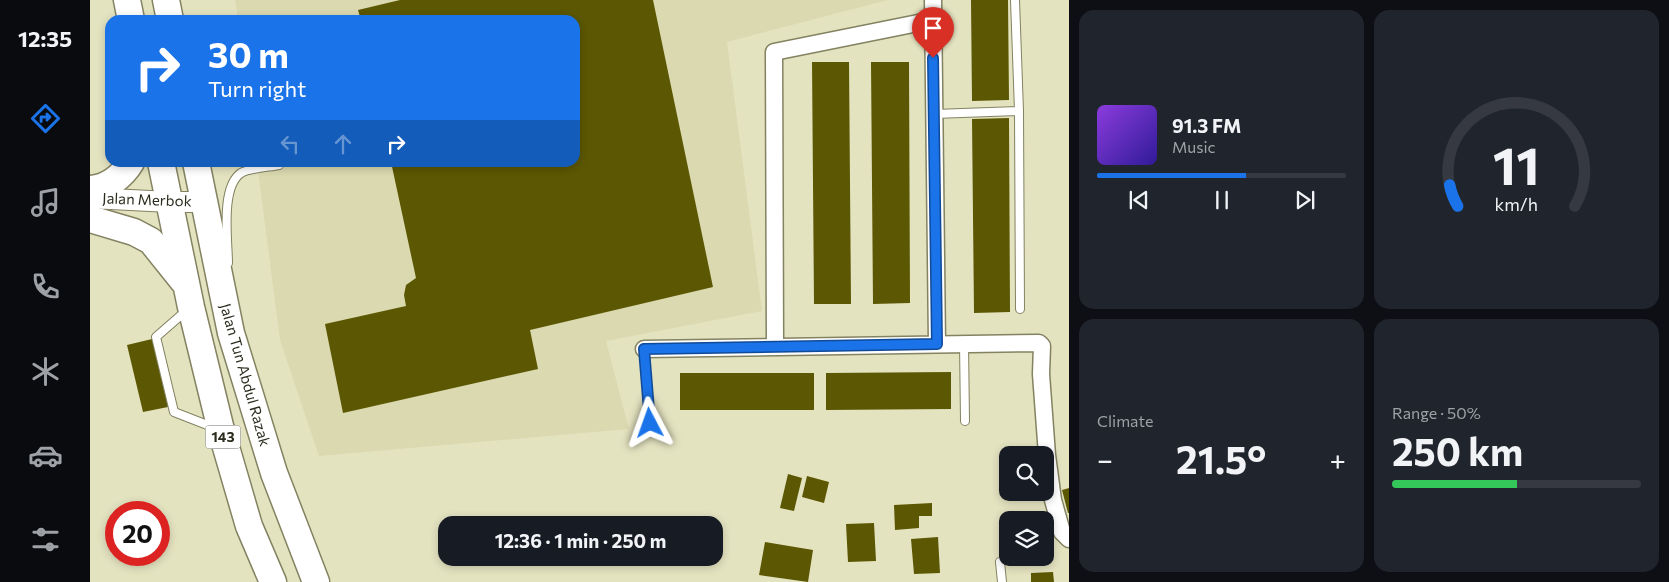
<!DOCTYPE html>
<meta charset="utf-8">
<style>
body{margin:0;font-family:Commissioner,sans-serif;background:#20242c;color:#f1f3f6;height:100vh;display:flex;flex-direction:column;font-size:19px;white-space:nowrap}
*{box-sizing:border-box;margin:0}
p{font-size:16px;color:#9ea1a6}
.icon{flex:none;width:28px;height:28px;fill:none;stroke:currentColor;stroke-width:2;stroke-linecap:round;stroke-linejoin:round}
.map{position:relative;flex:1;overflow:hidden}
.sheet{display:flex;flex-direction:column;gap:10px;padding:10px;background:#0d0f14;width:600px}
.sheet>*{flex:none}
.guide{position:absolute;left:15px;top:15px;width:475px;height:152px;border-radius:15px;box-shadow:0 2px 8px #0003;background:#1a73e8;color:#fff;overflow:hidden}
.tools{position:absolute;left:909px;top:446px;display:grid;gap:10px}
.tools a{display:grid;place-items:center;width:55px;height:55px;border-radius:10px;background:#171b24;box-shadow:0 2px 8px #0003;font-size:25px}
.speed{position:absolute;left:15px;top:501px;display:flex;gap:10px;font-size:25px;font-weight:700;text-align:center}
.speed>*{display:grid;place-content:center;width:65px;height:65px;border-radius:50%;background:#171b24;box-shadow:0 2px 8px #0003;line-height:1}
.speed .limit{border:8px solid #d22;background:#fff;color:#111}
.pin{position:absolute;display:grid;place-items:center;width:42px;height:42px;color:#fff;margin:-51px -21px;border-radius:50% 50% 50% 0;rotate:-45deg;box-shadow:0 0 5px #0007}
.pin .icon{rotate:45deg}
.me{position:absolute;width:55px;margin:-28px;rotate:356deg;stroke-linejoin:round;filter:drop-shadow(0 0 4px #0008)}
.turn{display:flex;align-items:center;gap:18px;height:105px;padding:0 20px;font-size:22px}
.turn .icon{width:65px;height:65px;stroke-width:2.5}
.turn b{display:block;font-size:35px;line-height:42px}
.lanes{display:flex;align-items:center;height:48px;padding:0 20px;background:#0003;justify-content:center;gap:25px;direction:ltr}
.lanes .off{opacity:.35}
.big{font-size:38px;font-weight:700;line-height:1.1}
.sheet .widget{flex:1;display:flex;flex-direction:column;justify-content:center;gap:8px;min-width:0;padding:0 18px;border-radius:15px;background:#20242c}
.sheet .dial{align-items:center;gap:0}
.dial svg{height:130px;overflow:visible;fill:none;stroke:#363941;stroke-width:7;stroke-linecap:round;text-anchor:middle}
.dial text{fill:#f1f3f6;stroke:none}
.song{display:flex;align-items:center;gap:15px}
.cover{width:60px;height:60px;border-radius:8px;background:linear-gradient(135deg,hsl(270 70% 55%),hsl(250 70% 35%))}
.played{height:5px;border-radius:2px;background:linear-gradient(90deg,#1a73e8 60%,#363941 60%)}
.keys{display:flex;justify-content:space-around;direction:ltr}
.heat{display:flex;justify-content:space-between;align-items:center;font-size:28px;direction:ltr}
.charge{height:8px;border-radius:4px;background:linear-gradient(90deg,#34c759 50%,#363941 0)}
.sheet .tiles{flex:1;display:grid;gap:10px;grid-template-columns:repeat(2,1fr)}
.trip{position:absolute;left:348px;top:516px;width:285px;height:50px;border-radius:15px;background:#171b24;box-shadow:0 2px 8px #0003;font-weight:700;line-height:50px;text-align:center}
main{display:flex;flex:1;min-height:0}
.tabs{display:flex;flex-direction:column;width:90px;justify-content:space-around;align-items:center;background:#090b0e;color:#9ea1a6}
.tabs .icon{width:35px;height:35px}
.tabs .on{color:#1a73e8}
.tabs b{font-size:22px;color:#f1f3f6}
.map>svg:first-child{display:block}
.built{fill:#dad9af}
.building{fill:#5c5702}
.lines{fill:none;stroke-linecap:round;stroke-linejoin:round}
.service-casing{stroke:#838261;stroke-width:10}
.minor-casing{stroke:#838261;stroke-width:19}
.tertiary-casing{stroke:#838261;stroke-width:22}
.trunk-casing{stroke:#838261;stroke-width:29}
.service{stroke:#fff;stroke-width:8}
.minor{stroke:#fff;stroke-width:16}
.tertiary{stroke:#fff;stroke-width:20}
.trunk{stroke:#fff;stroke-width:26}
.route-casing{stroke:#114b97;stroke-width:12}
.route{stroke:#1a73e8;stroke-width:9}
.labels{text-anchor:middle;stroke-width:5;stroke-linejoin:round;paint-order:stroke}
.shield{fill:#fff;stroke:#6b6b62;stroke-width:1}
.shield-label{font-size:14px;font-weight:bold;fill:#2c2c1e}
.street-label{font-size:15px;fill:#2c2c1e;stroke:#fff}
</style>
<main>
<nav class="tabs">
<b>12:35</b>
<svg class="icon on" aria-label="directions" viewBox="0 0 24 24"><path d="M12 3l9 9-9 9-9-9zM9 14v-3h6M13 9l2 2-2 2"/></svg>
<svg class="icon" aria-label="music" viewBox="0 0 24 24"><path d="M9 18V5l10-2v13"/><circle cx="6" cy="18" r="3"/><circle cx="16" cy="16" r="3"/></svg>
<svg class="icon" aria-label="phone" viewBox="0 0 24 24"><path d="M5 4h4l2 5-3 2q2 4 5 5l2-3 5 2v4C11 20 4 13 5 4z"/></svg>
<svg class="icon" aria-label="climate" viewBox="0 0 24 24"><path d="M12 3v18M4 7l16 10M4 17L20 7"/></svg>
<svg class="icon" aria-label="car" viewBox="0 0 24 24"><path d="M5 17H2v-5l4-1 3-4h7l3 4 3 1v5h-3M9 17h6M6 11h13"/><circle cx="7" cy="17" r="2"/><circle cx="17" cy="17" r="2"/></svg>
<svg class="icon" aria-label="filters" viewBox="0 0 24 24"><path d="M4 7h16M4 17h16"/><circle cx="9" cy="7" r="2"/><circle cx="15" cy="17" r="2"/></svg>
</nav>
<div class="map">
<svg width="979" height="582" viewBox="0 0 979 582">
<rect width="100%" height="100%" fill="#e4e3c0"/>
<path class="built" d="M 145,0 L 798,0 L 637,42 L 672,311 L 516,341 L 539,429 L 229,456 L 190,340 L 167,163 L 485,162 L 485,20 L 148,20 Z"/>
<path class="building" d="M 310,0 L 563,0 L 623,287 L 440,330 L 448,369 L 253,413 L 235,324 L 316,306 L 314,295 L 316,285 L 326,278 L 301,162 L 485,162 L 485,20 L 271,20 L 268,10 Z
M 881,0 L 918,0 L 919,100 L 882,101 Z
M 722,62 L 759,62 L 761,304 L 724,304 Z
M 781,62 L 819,62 L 820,303 L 783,304 Z
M 919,118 L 920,312 L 884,313 L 882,119 Z
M 62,339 L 78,407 L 53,412 L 37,345 Z
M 861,372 L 861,409 L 736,410 L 736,373 Z
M 590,373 L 724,373 L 724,410 L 590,410 Z
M 698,474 L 712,478 L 704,511 L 690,508 Z
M 717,476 L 739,482 L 734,503 L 712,497 Z
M 979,488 L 979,513 L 978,513 L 972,490 Z
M 842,503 L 842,516 L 829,516 L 829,528 L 805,530 L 804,505 Z
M 784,523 L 786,561 L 758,562 L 756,524 Z
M 848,537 L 850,573 L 824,574 L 821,539 Z
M 675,542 L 723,550 L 718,582 L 669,575 Z
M 963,572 L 964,582 L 941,582 L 941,573 Z"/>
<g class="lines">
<defs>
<path id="service" d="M 925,0 L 929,111 L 930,309
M 844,114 L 929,111
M 138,263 C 138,242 130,187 151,173 C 159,168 179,167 189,165
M 97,310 L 66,337 L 84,412 L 125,428
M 874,343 L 875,421
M 554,349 L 560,423
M 910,562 L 912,582"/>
<path id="minor" d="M 843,0 L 847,344
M 685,346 L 684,52 L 843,20
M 554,349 L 949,343 L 952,346 L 951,374 L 957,455 L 963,500 L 972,532 L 979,539"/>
<path id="tertiary" d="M 0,198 L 80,202 L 113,202"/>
<path id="trunk" d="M 37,0 L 41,20
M 76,0 L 80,20
M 71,162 L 101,307 L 131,430 L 159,526 L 183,582
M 106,162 L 141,333 L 184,473 L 226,582
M 0,189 C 17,188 32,177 41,162
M 0,219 L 44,232 L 61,241 L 93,281"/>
</defs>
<use href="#service" class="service-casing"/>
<use href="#minor" class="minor-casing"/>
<use href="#tertiary" class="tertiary-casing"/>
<use href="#trunk" class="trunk-casing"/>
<use href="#service" class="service"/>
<use href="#minor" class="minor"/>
<use href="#tertiary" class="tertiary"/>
<use href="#trunk" class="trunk"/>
</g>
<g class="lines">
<defs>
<path id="route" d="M 560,423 L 554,349 L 847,344 L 843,58"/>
</defs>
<use href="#route" class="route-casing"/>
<use href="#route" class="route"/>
</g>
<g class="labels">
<rect class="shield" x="115.5" y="425.5" width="35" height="23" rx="4"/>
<g class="shield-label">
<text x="133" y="442">143</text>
</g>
<g class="street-label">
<text transform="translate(57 200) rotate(2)" y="5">Jalan Merbok</text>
<text transform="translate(155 375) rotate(74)" y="5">Jalan Tun Abdul Razak</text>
</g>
</g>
</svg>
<div class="tools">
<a><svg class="icon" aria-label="search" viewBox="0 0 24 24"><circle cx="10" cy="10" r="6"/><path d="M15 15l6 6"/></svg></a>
<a><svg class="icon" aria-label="layers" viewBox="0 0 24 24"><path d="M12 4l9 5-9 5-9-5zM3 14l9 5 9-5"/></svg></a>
</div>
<div class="speed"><div class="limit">20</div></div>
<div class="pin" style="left:843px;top:58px;background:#d93025"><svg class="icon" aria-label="arrive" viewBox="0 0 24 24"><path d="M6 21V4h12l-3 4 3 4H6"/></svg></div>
<svg class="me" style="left:560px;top:423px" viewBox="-20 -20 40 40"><path d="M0-17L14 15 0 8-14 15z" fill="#1a73e8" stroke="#fff" stroke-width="4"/></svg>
<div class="trip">12:36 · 1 min · 250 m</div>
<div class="guide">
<div class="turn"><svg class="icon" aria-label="right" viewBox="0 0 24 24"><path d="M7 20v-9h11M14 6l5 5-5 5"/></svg><div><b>30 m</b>Turn right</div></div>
<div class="lanes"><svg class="icon off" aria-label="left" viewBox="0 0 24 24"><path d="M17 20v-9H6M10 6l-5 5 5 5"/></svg><svg class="icon off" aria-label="ahead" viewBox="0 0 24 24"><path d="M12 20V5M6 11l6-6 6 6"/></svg><svg class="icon" aria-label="right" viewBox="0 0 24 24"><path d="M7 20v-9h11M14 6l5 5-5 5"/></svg></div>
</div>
</div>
<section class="sheet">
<div class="tiles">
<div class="widget">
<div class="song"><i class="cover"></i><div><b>91.3 FM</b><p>Music</p></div></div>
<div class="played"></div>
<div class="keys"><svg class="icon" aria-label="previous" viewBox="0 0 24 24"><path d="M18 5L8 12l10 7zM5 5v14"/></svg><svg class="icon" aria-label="pause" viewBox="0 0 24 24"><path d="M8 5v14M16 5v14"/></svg><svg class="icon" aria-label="next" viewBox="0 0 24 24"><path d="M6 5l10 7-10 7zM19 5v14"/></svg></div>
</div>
<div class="widget dial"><svg viewBox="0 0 100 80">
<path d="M14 69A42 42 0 1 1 86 69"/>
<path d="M14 69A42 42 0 0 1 9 56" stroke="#1a73e8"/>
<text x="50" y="56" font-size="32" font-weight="700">11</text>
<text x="50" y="72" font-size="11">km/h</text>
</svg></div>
<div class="widget"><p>Climate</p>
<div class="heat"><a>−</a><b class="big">21.5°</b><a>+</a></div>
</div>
<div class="widget"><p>Range · 50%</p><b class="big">250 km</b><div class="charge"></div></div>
</div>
</section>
</main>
